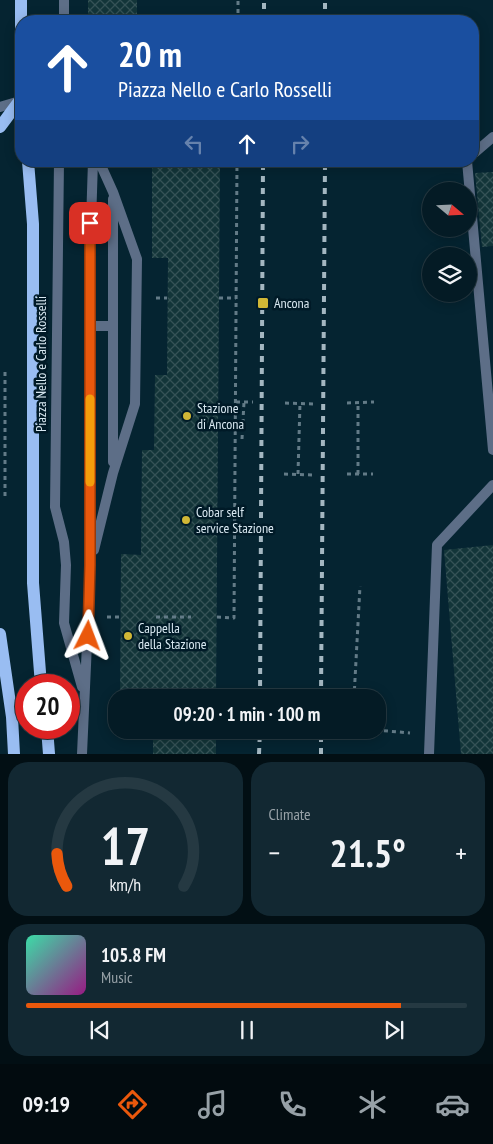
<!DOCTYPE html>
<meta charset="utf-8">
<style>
body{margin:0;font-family:"PT Sans Narrow",sans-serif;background:#122832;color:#f1f3f6;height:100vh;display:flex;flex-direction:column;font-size:19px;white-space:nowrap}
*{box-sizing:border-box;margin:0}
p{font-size:16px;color:#97a1a7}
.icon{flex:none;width:28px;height:28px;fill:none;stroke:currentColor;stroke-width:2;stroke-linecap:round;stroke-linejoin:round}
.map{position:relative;height:754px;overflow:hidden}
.details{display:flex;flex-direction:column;gap:8px;padding:8px;background:#020f14;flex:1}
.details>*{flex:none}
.banner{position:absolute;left:15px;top:15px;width:464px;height:152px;border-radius:20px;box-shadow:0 2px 12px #0003,0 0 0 1px #253942;background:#1a4fa0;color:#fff;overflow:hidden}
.needle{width:32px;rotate:109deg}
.fabs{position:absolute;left:422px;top:182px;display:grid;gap:10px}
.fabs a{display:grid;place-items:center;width:55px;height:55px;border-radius:50%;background:#041b25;box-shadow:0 2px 12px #0003,0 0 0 1px #253942;font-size:25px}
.speed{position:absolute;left:15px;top:674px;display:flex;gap:10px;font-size:25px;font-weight:700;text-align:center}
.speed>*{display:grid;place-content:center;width:65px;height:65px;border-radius:50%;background:#041b25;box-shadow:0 2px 12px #0003,0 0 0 1px #253942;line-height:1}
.speed .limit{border:8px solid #d22;background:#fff;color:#111}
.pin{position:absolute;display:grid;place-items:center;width:42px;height:42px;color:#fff;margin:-21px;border-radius:10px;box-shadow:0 2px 8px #0006}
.me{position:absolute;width:55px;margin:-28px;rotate:3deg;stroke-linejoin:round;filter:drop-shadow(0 0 4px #0008)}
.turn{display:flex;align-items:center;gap:18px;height:105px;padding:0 20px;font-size:22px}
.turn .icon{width:65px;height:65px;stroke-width:2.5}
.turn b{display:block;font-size:35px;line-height:42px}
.lanes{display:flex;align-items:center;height:48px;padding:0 20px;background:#0003;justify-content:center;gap:25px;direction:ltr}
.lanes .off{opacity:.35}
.big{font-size:38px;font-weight:600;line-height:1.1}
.details .card{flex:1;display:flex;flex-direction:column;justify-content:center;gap:8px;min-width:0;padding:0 18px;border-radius:20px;background:#122832}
.details .dial{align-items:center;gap:0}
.dial svg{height:130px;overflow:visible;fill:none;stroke:#253942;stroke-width:7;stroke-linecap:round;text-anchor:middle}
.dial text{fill:#f1f3f6;stroke:none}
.song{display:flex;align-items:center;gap:15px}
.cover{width:60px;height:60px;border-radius:8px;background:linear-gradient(135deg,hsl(160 70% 55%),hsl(310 70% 35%))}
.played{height:5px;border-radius:2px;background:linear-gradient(90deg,#ea580c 85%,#253942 85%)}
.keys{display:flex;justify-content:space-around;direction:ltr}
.heat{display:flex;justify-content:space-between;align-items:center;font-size:28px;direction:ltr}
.details .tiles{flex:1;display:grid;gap:8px;grid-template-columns:1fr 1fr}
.card:last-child{grid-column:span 2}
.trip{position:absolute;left:108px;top:689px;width:278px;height:50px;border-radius:20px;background:#041b25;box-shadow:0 2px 12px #0003,0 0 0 1px #253942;font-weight:600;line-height:50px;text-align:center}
.tab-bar{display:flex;height:80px;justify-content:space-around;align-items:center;background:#020b0f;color:#97a1a7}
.tab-bar .icon{width:35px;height:35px}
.tab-bar .current{color:#ea580c}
.tab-bar b{font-size:22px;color:#f1f3f6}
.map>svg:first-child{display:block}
.building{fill:url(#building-cross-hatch)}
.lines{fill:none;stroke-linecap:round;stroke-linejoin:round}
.path{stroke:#637b87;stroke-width:3;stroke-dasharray:4 4;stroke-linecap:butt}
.lane{stroke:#5d6e87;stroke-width:10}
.primary{stroke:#99bdf2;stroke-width:12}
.rail{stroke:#a4b7c1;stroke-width:4;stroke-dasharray:6 6;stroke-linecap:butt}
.route-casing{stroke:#983908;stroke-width:12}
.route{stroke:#ea580c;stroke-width:9}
.slow{stroke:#f59e0b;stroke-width:9}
.poi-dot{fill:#d0b736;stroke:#001a27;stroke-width:2}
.labels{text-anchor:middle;stroke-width:5;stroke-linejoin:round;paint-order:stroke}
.poi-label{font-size:14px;fill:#d8e8f1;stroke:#001a27;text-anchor:start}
.street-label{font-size:14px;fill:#d8e8f1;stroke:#001a27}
</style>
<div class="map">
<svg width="493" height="754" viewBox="0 0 493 754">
<defs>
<pattern id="building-cross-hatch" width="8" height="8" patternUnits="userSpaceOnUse" patternTransform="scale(1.25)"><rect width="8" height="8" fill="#133539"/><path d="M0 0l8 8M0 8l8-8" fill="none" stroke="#355256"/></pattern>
</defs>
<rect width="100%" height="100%" fill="#052431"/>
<path class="building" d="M 88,0 L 137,0 L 137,21 L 88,21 Z
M 152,161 L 220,161 L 216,698 L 120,698 L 121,554 L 141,555 L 142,450 L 154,450 L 155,375 L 167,375 L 168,258 L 152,258 Z
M 493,172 L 493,246 L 482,247 L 475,173 Z
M 493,545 L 493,754 L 461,754 L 444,550 Z
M 153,730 L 216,730 L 216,754 L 153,754 Z"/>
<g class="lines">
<path class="path" d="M 238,21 L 238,0
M 156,298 L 167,298
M 219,298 L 236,298
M 236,402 L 253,402
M 285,403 L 316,404
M 347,403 L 374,402
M 242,439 L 244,402
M 284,474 L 315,475
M 298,474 L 300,403
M 347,474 L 373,474
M 358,474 L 358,402
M 5,496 L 5,368
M 107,617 L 121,617
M 156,617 L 191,617
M 217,617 L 234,618 L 237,161
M 354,698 L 360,586
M 376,730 L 410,733"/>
<path class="lane" d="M 64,21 L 64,0
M 0,107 L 20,101
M 472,155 L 493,137
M 59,161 L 55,507 L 64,542 L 66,565 L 64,623 L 82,687
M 467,161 L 493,450
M 91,326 L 113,326
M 113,462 L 113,199
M 94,550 L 113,473 L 135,404 L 137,259 L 113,192 L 99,161
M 82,754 L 90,577 L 91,223 L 93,161
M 429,754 L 437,545 L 493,485"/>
<path class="primary" d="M 21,106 L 21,0
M 0,127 L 20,100
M 28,161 L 33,224 L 33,583 L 41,685
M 0,634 L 12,717 L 14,754
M 47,728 L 49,754"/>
<path class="rail" d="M 264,21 L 264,0
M 325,21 L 325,0
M 260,698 L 263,161
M 321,698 L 325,161
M 259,754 L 260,730
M 321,754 L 321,730"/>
</g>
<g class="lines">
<defs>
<path id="route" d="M 88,636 L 90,565 L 90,223"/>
</defs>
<use href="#route" class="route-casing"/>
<use href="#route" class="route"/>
<path class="slow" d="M 90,399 L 90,482"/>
</g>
<g class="poi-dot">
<rect x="257" y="297" width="12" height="12" rx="2.5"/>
<circle cx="187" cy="416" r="5"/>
<circle cx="186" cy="520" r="5"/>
<circle cx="128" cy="636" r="5"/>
</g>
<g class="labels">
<g class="poi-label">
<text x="274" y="308">Ancona</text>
<text x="197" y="413">Stazione<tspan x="197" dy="16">di Ancona</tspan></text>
<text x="196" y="517">Cobar self<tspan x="196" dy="16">service Stazione</tspan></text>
<text x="138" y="633">Cappella<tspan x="138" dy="16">della Stazione</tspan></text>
</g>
<g class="street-label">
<text transform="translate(41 364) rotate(-90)" y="5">Piazza Nello e Carlo Rosselli</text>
</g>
</g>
</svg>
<div class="fabs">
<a><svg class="needle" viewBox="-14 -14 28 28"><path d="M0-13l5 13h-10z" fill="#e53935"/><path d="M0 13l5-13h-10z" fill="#97a1a7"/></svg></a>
<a><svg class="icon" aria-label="layers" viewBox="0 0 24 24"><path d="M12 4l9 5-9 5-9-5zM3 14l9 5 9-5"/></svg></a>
</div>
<div class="speed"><div class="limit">20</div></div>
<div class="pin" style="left:90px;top:223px;background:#d93025"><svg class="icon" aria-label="arrive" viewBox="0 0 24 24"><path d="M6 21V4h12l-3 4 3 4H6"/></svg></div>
<svg class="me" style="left:88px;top:636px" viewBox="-20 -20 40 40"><path d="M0-17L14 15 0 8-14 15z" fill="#ea580c" stroke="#fff" stroke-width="4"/></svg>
<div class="trip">09:20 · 1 min · 100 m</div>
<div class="banner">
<div class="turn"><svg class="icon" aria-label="ahead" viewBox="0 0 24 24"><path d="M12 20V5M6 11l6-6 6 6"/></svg><div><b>20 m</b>Piazza Nello e Carlo Rosselli</div></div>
<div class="lanes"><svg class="icon off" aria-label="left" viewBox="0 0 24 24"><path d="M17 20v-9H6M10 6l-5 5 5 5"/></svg><svg class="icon" aria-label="ahead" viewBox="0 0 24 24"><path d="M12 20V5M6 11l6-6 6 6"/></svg><svg class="icon off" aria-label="right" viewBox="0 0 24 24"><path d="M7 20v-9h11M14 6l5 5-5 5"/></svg></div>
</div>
</div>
<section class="details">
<div class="tiles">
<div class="card dial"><svg viewBox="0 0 100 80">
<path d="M14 69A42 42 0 1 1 86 69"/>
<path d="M14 69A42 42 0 0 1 8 49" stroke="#ea580c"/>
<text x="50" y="56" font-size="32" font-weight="700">17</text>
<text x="50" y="72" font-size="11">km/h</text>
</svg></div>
<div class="card"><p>Climate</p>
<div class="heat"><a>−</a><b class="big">21.5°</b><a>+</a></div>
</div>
<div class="card">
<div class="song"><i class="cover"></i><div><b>105.8 FM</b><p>Music</p></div></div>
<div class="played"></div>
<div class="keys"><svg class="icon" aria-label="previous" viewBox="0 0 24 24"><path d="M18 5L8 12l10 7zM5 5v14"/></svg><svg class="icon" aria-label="pause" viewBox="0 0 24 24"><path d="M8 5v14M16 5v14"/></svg><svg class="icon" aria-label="next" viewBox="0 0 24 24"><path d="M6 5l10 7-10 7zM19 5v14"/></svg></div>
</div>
</div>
</section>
<nav class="tab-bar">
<b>09:19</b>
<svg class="icon current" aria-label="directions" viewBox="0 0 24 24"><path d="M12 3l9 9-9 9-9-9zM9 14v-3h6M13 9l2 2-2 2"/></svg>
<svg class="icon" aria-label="music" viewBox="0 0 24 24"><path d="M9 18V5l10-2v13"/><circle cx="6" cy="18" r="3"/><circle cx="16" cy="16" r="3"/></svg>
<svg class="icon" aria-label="phone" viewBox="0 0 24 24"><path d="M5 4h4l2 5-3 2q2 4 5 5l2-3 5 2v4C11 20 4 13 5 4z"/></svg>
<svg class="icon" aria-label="climate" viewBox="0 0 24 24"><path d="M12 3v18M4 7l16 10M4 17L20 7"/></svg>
<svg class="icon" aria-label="car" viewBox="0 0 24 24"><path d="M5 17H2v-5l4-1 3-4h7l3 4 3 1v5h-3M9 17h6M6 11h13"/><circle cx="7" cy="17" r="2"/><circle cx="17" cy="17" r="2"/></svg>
</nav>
